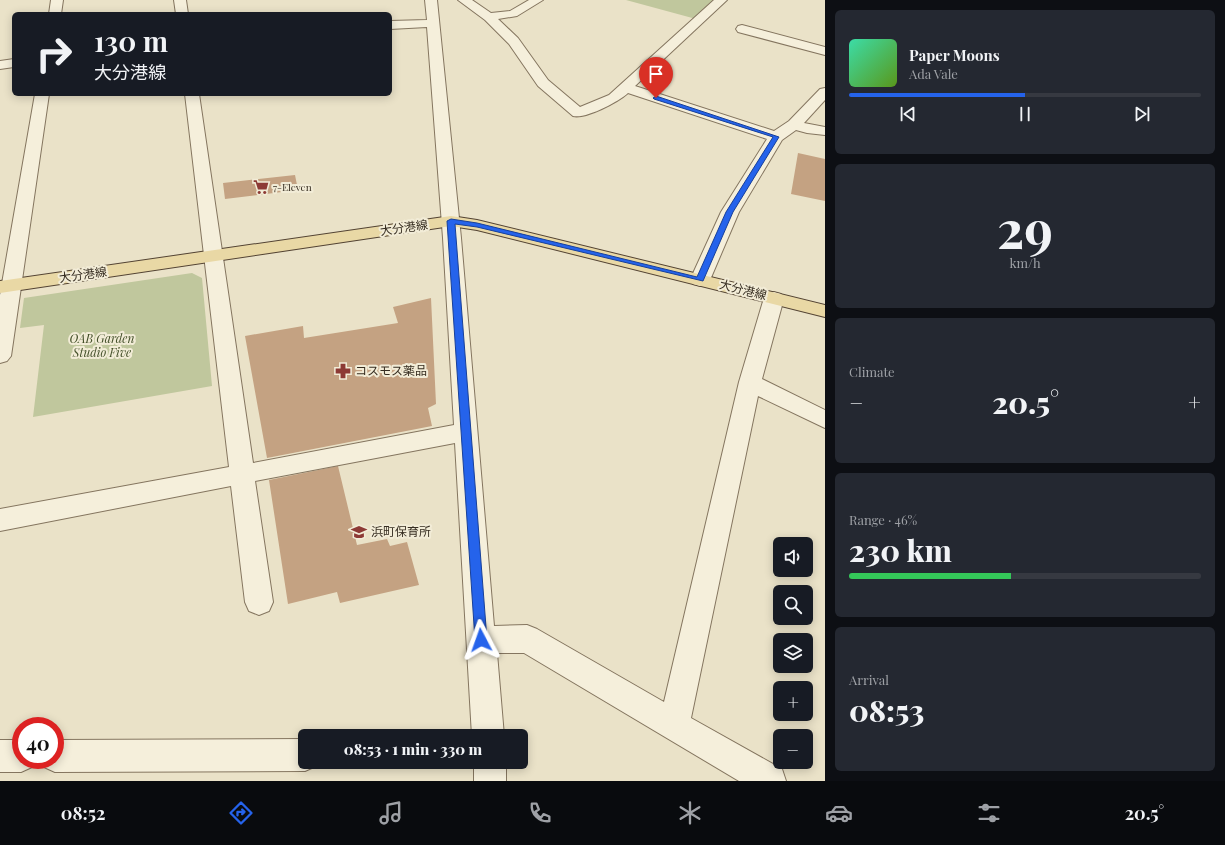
<!DOCTYPE html>
<meta charset="utf-8">
<style>
body{margin:0;font-family:"Playfair Display","Noto Sans JP",serif;background:#242831;color:#f1f3f6;height:100vh;display:flex;flex-direction:column;font-size:15px;white-space:nowrap}
*{box-sizing:border-box;margin:0}
p{font-size:13px;color:#9ea1a6}
.icon{flex:none;width:22px;height:22px;fill:none;stroke:currentColor;stroke-width:2;stroke-linecap:round;stroke-linejoin:round}
.map{position:relative;flex:1;overflow:hidden}
.sheet{display:flex;flex-direction:column;gap:10px;padding:10px;background:#0d0f14;width:400px}
.sheet>*{flex:none}
.guide{position:absolute;left:12px;top:12px;width:380px;height:84px;border-radius:6px;box-shadow:0 2px 10px #0003;background:#171b24;color:#f1f3f6;overflow:hidden}
.controls{position:absolute;left:773px;top:537px;display:grid;gap:8px}
.controls a{display:grid;place-items:center;width:40px;height:40px;border-radius:6px;background:#171b24;box-shadow:0 2px 10px #0003;font-size:20px}
.speed{position:absolute;left:12px;top:717px;display:flex;gap:8px;font-size:20px;font-weight:700;text-align:center}
.speed>*{display:grid;place-content:center;width:52px;height:52px;border-radius:50%;background:#171b24;box-shadow:0 2px 10px #0003;line-height:1}
.speed .limit{border:6px solid #d22;background:#fff;color:#111}
.pin{position:absolute;display:grid;place-items:center;width:34px;height:34px;color:#fff;margin:-41px -17px;border-radius:50% 50% 50% 0;rotate:-45deg;box-shadow:0 0 4px #0007}
.pin .icon{rotate:45deg}
.me{position:absolute;width:44px;margin:-22px;rotate:356deg;stroke-linejoin:round;filter:drop-shadow(0 0 3px #0008)}
.turn{display:flex;align-items:center;gap:14px;height:84px;padding:0 16px;font-size:18px}
.turn .icon{width:52px;height:52px;stroke-width:2.5}
.turn b{display:block;font-size:28px;line-height:34px}
.big{font-size:30px;font-weight:800;line-height:1.1}
.sheet .tile{flex:1;display:flex;flex-direction:column;justify-content:center;gap:6px;min-width:0;padding:0 14px;border-radius:6px;background:#242831}
.sheet .dial{align-items:center;gap:0}
.dial b{font-size:52px;line-height:1}
.song{display:flex;align-items:center;gap:12px}
.cover{width:48px;height:48px;border-radius:6px;background:linear-gradient(135deg,hsl(160 70% 55%),hsl(90 70% 35%))}
.played{height:4px;border-radius:2px;background:linear-gradient(90deg,#2563eb 50%,#363941 50%)}
.keys{display:flex;justify-content:space-around;direction:ltr}
.heat{display:flex;justify-content:space-between;align-items:center;font-size:22px;direction:ltr}
.charge{height:6px;border-radius:3px;background:linear-gradient(90deg,#34c759 46%,#363941 0)}
.trip{position:absolute;left:298px;top:729px;width:230px;height:40px;border-radius:6px;background:#171b24;box-shadow:0 2px 10px #0003;font-weight:800;line-height:40px;text-align:center}
.dock{display:flex;height:64px;justify-content:space-around;align-items:center;background:#090b0e;color:#9ea1a6}
.dock .icon{width:28px;height:28px}
.dock .current{color:#2563eb}
.dock b{font-size:18px;color:#f1f3f6}
main{display:flex;flex:1;min-height:0}
.map>svg:first-child{display:block}
.green{fill:#c0c79d}
.building{fill:#c4a282}
.lines{fill:none;stroke-linecap:round;stroke-linejoin:round}
.minor-casing{stroke:#84755f;stroke-width:2}
.major-casing{stroke:#534333;stroke-width:2}
.minor{fill:#f5efdb;fill-rule:evenodd}
.major{fill:#e9d8a5;fill-rule:evenodd}
.route{fill:#2563eb;stroke:#184099}
.labels{text-anchor:middle;stroke-width:4;stroke-linejoin:round;paint-order:stroke}
.far-poi-label{font-size:10px;fill:#362d21;stroke:#f2ecd7;text-anchor:start}
.street-label{font-size:12px;fill:#362d21;stroke:#f2ecd7}
.park-label{font-size:12px;font-style:italic;fill:#44502a;stroke:#f2ecd7}
.poi-label{font-size:12px;fill:#362d21;stroke:#f2ecd7;text-anchor:start}
</style>
<main>
<div class="map">
<svg width="825" height="781" viewBox="0 0 825 781">
<rect width="100%" height="100%" fill="#eae2c8"/>
<path class="green" d="M 626,0 L 716,0 L 696,19 Z
M 192,273 L 202,278 L 212,386 L 33,417 L 44,325 L 20,328 L 24,298 Z"/>
<path class="building" d="M 798,153 L 825,159 L 825,201 L 791,194 Z
M 295,175 L 298,190 L 225,199 L 223,183 Z
M 431,298 L 436,404 L 428,408 L 432,426 L 267,458 L 245,336 L 303,326 L 304,338 L 398,323 L 393,307 Z
M 338,466 L 357,545 L 387,539 L 390,546 L 407,542 L 419,585 L 340,603 L 337,592 L 288,604 L 269,480 Z"/>
<g class="lines">
<defs>
<path id="minor" d="M 51,0 L 63,0 L 61,14 L 49,14 Z
M 174,0 L 186,0 L 188,14 L 176,14 Z
M 425,0 L 437,0 L 461,238 L 494,626 L 527,625 L 537,629 L 664,702 L 739,382 L 764,298 L 767,294 L 774,292 L 781,294 L 784,298 L 762,379 L 825,410 L 825,428 L 758,396 L 691,718 L 782,769 L 786,781 L 739,781 L 524,653 L 497,653 L 504,736 L 472,736 L 455,443 L 255,481 L 273,602 L 269,611 L 259,615 L 249,611 L 245,602 L 231,486 L 0,531 L 0,509 L 229,467 L 185,94 L 199,94 L 253,463 L 454,425 L 443,238 L 427,27 L 390,29 L 390,21 L 427,20 Z
M 458,0 L 472,0 L 491,13 L 510,11 L 529,0 L 543,0 L 517,16 L 498,19 L 518,38 L 548,80 L 580,107 L 609,95 L 714,0 L 727,0 L 635,86 L 774,131 L 789,121 L 820,89 L 825,88 L 825,100 L 804,123 L 825,127 L 825,135 L 807,133 L 796,130 L 782,140 L 739,212 L 710,280 L 707,284 L 700,286 L 693,284 L 690,280 L 721,212 L 767,139 L 628,93 C 618,102 586,119 573,116 L 538,86 L 509,44 L 485,20 Z
M 742,25 L 825,47 L 825,55 L 738,32 L 736,29 L 738,26 Z
M 14,59 L 14,67 L 0,69 L 0,61 Z
M 35,94 L 49,94 L 11,356 L 7,361 L 0,363 L 0,295 Z
M 305,739 L 305,762 L 318,762 L 316,766 L 305,771 L 55,772 L 44,767 L 41,760 L 55,760 L 55,740 Z
M 0,740 L 21,740 L 21,760 L 35,760 L 32,767 L 21,772 L 0,772 Z
M 474,762 L 506,762 L 506,781 L 474,781 Z"/>
<path id="major" d="M 451,216 L 477,220 L 825,305 L 825,317 L 477,230 L 451,226 L 0,293 L 0,281 Z"/>
</defs>
<use href="#minor" class="minor-casing"/>
<use href="#major" class="major-casing"/>
<use href="#minor" class="minor"/>
<use href="#major" class="major"/>
</g>
<path class="route" d="M 656,96 L 779,137 L 733,212 L 703,281 L 477,227 L 455,224 L 487,640 L 486,644 L 481,646 L 477,644 L 475,640 L 447,221 L 451,219 L 477,223 L 697,277 L 726,212 L 773,137 L 654,99 L 653,98 Z"/>
<defs>
<symbol id="supermarket-bare" viewBox="-9 -9 18 18"><path d="M-6-5.5h2.5l.6 2H6L4.5 2H-2.5L-4.4-4H-6ZM-1.5 3.2a1.3 1.3 0 1 0 .1 0ZM3 3.2a1.3 1.3 0 1 0 .1 0Z" fill="#8d3a35" stroke="#f2ecd7" stroke-width="2.5" paint-order="stroke"/></symbol>
<symbol id="pharmacy-bare" viewBox="-9 -9 18 18"><path d="M-2-6h4v4h4v4h-4v4h-4v-4h-4v-4h4Z" fill="#8d3a35" stroke="#f2ecd7" stroke-width="2.5" paint-order="stroke"/></symbol>
<symbol id="school-bare" viewBox="-9 -9 18 18"><path d="M0-5L7-2L0 1L-7-2ZM-4 1L0 2.5L4 1V4Q0 6-4 4Z" fill="#8d3a35" stroke="#f2ecd7" stroke-width="2.5" paint-order="stroke"/></symbol>
</defs>
<g fill-rule="evenodd">
<use href="#supermarket-bare" x="250" y="176" width="22" height="22"/>
<use href="#pharmacy-bare" x="332" y="360" width="22" height="22"/>
<use href="#school-bare" x="348" y="521" width="22" height="22"/>
</g>
<g class="labels">
<g class="far-poi-label">
<text x="273" y="191">7-Eleven</text>
</g>
<g class="street-label">
<text transform="translate(404 228) rotate(-8)" y="4">大分港線</text>
<text transform="translate(83 275) rotate(-8)" y="4">大分港線</text>
<text transform="translate(743 290) rotate(14)" y="4">大分港線</text>
</g>
<g class="park-label">
<text x="102" y="343">OAB Garden<tspan x="102" dy="14">Studio Five</tspan></text>
</g>
<g class="poi-label">
<text x="355" y="375">コスモス薬品</text>
<text x="371" y="536">浜町保育所</text>
</g>
</g>
</svg>
<div class="controls">
<a><svg class="icon" aria-label="sound" viewBox="0 0 24 24"><path d="M4 9h4l5-4v14l-5-4H4zM17 9q2 3 0 6"/></svg></a>
<a><svg class="icon" aria-label="search" viewBox="0 0 24 24"><circle cx="10" cy="10" r="6"/><path d="M15 15l6 6"/></svg></a>
<a><svg class="icon" aria-label="layers" viewBox="0 0 24 24"><path d="M12 4l9 5-9 5-9-5zM3 14l9 5 9-5"/></svg></a>
<a>+</a>
<a>−</a>
</div>
<div class="speed"><div class="limit">40</div></div>
<div class="pin" style="left:656px;top:98px;background:#d93025"><svg class="icon" aria-label="arrive" viewBox="0 0 24 24"><path d="M6 21V4h12l-3 4 3 4H6"/></svg></div>
<svg class="me" style="left:481px;top:640px" viewBox="-20 -20 40 40"><path d="M0-17L14 15 0 8-14 15z" fill="#2563eb" stroke="#fff" stroke-width="4"/></svg>
<div class="trip">08:53 · 1 min · 330 m</div>
<div class="guide">
<div class="turn"><svg class="icon" aria-label="right" viewBox="0 0 24 24"><path d="M7 20v-9h11M14 6l5 5-5 5"/></svg><div><b>130 m</b>大分港線</div></div>
</div>
</div>
<section class="sheet">
<div class="tile">
<div class="song"><i class="cover"></i><div><b>Paper Moons</b><p>Ada Vale</p></div></div>
<div class="played"></div>
<div class="keys"><svg class="icon" aria-label="previous" viewBox="0 0 24 24"><path d="M18 5L8 12l10 7zM5 5v14"/></svg><svg class="icon" aria-label="pause" viewBox="0 0 24 24"><path d="M8 5v14M16 5v14"/></svg><svg class="icon" aria-label="next" viewBox="0 0 24 24"><path d="M6 5l10 7-10 7zM19 5v14"/></svg></div>
</div>
<div class="tile dial"><b>29</b><p>km/h</p></div>
<div class="tile"><p>Climate</p>
<div class="heat"><a>−</a><b class="big">20.5°</b><a>+</a></div>
</div>
<div class="tile"><p>Range · 46%</p><b class="big">230 km</b><div class="charge"></div></div>
<div class="tile"><p>Arrival</p><b class="big">08:53</b></div>
</section>
</main>
<nav class="dock">
<b>08:52</b>
<svg class="icon current" aria-label="directions" viewBox="0 0 24 24"><path d="M12 3l9 9-9 9-9-9zM9 14v-3h6M13 9l2 2-2 2"/></svg>
<svg class="icon" aria-label="music" viewBox="0 0 24 24"><path d="M9 18V5l10-2v13"/><circle cx="6" cy="18" r="3"/><circle cx="16" cy="16" r="3"/></svg>
<svg class="icon" aria-label="phone" viewBox="0 0 24 24"><path d="M5 4h4l2 5-3 2q2 4 5 5l2-3 5 2v4C11 20 4 13 5 4z"/></svg>
<svg class="icon" aria-label="climate" viewBox="0 0 24 24"><path d="M12 3v18M4 7l16 10M4 17L20 7"/></svg>
<svg class="icon" aria-label="car" viewBox="0 0 24 24"><path d="M5 17H2v-5l4-1 3-4h7l3 4 3 1v5h-3M9 17h6M6 11h13"/><circle cx="7" cy="17" r="2"/><circle cx="17" cy="17" r="2"/></svg>
<svg class="icon" aria-label="filters" viewBox="0 0 24 24"><path d="M4 7h16M4 17h16"/><circle cx="9" cy="7" r="2"/><circle cx="15" cy="17" r="2"/></svg>
<b>20.5°</b>
</nav>
